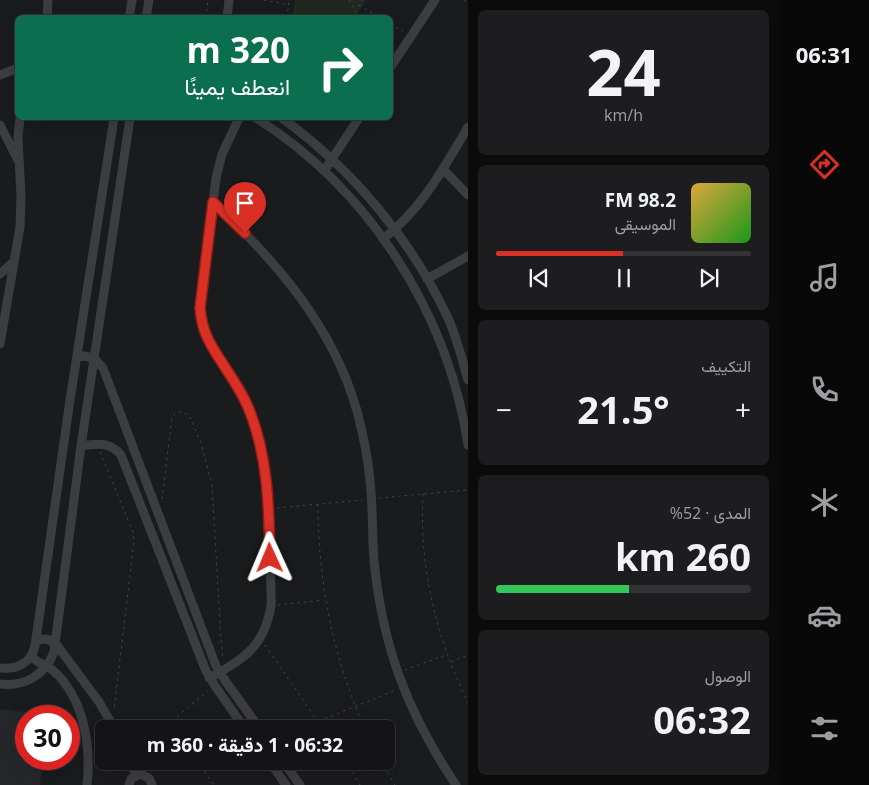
<!DOCTYPE html>
<html lang="ar">
<meta charset="utf-8">
<style>
body{margin:0;font-family:"Open Sans",Vazirmatn,sans-serif;background:#1d1d1f;color:#f1f3f6;direction:rtl;height:100vh;display:flex;flex-direction:column;font-size:19px;white-space:nowrap}
*{box-sizing:border-box;margin:0}
p{font-size:16px;color:#9d9ea1}
.icon{flex:none;width:28px;height:28px;fill:none;stroke:currentColor;stroke-width:2;stroke-linecap:round;stroke-linejoin:round}
.map{position:relative;flex:1;overflow:hidden;direction:ltr}
.sheet{display:flex;flex-direction:column;gap:10px;padding:10px;background:#0b0b0c;width:311px}
.sheet>*{flex:none}
.guide{position:absolute;left:15px;top:15px;width:378px;height:105px;border-radius:8px;box-shadow:0 5px 20px #0002,0 0 0 1px #333335;direction:rtl;background:#0b6e4f;color:#fff;overflow:hidden}
.speed{position:absolute;left:15px;top:705px;display:flex;gap:10px;font-size:25px;font-weight:700;text-align:center}
.speed>*{display:grid;place-content:center;width:65px;height:65px;border-radius:50%;background:#141416;box-shadow:0 5px 20px #0002,0 0 0 1px #333335;line-height:1}
.speed .limit{border:8px solid #d22;background:#fff;color:#111}
.pin{position:absolute;display:grid;place-items:center;width:42px;height:42px;color:#fff;margin:-51px -21px;border-radius:50% 50% 50% 0;rotate:-45deg;box-shadow:0 0 5px #0007}
.pin .icon{rotate:45deg}
.me{position:absolute;width:55px;margin:-28px;rotate:359deg;stroke-linejoin:round;filter:drop-shadow(0 0 4px #0008)}
.turn{display:flex;align-items:center;gap:18px;height:105px;padding:0 20px;font-size:22px}
.turn .icon{width:65px;height:65px;stroke-width:2.5}
.turn b{display:block;font-size:35px;line-height:42px}
.big{font-size:38px;font-weight:700;line-height:1.1}
.sheet .tile{flex:1;display:flex;flex-direction:column;justify-content:center;gap:8px;min-width:0;padding:0 18px;border-radius:8px;background:#1d1d1f}
.sheet .dial{align-items:center;gap:0}
.dial b{font-size:65px;line-height:1}
.song{display:flex;align-items:center;gap:15px}
.cover{width:60px;height:60px;border-radius:8px;background:linear-gradient(135deg,hsl(40 70% 55%),hsl(120 70% 35%))}
.played{height:5px;border-radius:2px;background:linear-gradient(90deg,#d93025 50%,#333335 50%)}
.keys{display:flex;justify-content:space-around;direction:ltr}
.heat{display:flex;justify-content:space-between;align-items:center;font-size:28px;direction:ltr}
.charge{height:8px;border-radius:4px;background:linear-gradient(90deg,#34c759 52%,#333335 0)}
.trip{position:absolute;left:95px;top:720px;width:300px;height:50px;border-radius:8px;background:#141416;box-shadow:0 5px 20px #0002,0 0 0 1px #333335;font-weight:700;line-height:50px;text-align:center;direction:rtl}
main{display:flex;flex:1;min-height:0}
.dock{display:flex;flex-direction:column;width:90px;justify-content:space-around;align-items:center;background:#080809;color:#9d9ea1}
.dock .icon{width:35px;height:35px}
.dock .selected{color:#d93025}
.dock b{font-size:22px;color:#f1f3f6}
.map>svg:first-child{display:block}
.built{fill:#26272a}
.green{fill:#202820}
.lines{fill:none;stroke-linecap:round;stroke-linejoin:round}
.path{stroke:#414448;stroke-width:1;stroke-dasharray:2.5 4;stroke-linecap:butt}
.minor{stroke:#3b3d41;stroke-width:9}
.route-casing{stroke:#8d1f18;stroke-width:12}
.route{stroke:#d93025;stroke-width:9}
</style>
<main>
<nav class="dock">
<b>06:31</b>
<svg class="icon selected" aria-label="directions" viewBox="0 0 24 24"><path d="M12 3l9 9-9 9-9-9zM9 14v-3h6M13 9l2 2-2 2"/></svg>
<svg class="icon" aria-label="music" viewBox="0 0 24 24"><path d="M9 18V5l10-2v13"/><circle cx="6" cy="18" r="3"/><circle cx="16" cy="16" r="3"/></svg>
<svg class="icon" aria-label="phone" viewBox="0 0 24 24"><path d="M5 4h4l2 5-3 2q2 4 5 5l2-3 5 2v4C11 20 4 13 5 4z"/></svg>
<svg class="icon" aria-label="climate" viewBox="0 0 24 24"><path d="M12 3v18M4 7l16 10M4 17L20 7"/></svg>
<svg class="icon" aria-label="car" viewBox="0 0 24 24"><path d="M5 17H2v-5l4-1 3-4h7l3 4 3 1v5h-3M9 17h6M6 11h13"/><circle cx="7" cy="17" r="2"/><circle cx="17" cy="17" r="2"/></svg>
<svg class="icon" aria-label="filters" viewBox="0 0 24 24"><path d="M4 7h16M4 17h16"/><circle cx="9" cy="7" r="2"/><circle cx="15" cy="17" r="2"/></svg>
</nav>
<section class="sheet">
<div class="tile dial"><b>24</b><p>km/h</p></div>
<div class="tile">
<div class="song"><i class="cover"></i><div><b>98.2 FM</b><p>الموسيقى</p></div></div>
<div class="played"></div>
<div class="keys"><svg class="icon" aria-label="previous" viewBox="0 0 24 24"><path d="M18 5L8 12l10 7zM5 5v14"/></svg><svg class="icon" aria-label="pause" viewBox="0 0 24 24"><path d="M8 5v14M16 5v14"/></svg><svg class="icon" aria-label="next" viewBox="0 0 24 24"><path d="M6 5l10 7-10 7zM19 5v14"/></svg></div>
</div>
<div class="tile"><p>التكييف</p>
<div class="heat"><a>−</a><b class="big">21.5°</b><a>+</a></div>
</div>
<div class="tile"><p>المدى · 52%</p><b class="big">260 km</b><div class="charge"></div></div>
<div class="tile"><p>الوصول</p><b class="big">06:32</b></div>
</section>
<div class="map">
<svg width="468" height="785" viewBox="0 0 468 785">
<rect width="100%" height="100%" fill="#1a1b1d"/>
<path class="built" d="M 0,709 L 49,715 L 49,716 L 26,716 L 26,759 L 43,759 L 40,785 L 0,785 Z"/>
<path class="green" d="M 295,0 L 366,0 L 355,17 L 292,17 Z"/>
<g class="lines">
<path class="path" d="M 264,0 L 289,5
M 349,0 L 356,10
M 464,0 L 468,3
M 359,5 L 380,18
M 206,18 L 208,0
M 287,18 L 289,0
M 352,18 L 362,0
M 390,24 L 403,31
M 100,452 L 133,532 L 134,541 L 114,710
M 423,494 C 419,568 436,636 468,703
M 379,498 L 468,490
M 162,499 L 172,417 L 177,412 L 183,412 L 190,417 L 201,443 L 212,485 L 221,640 L 223,659
M 318,504 C 318,583 333,657 365,729
M 277,508 L 362,500
M 278,605 L 324,600
M 265,645 L 323,729
M 451,662 L 468,655
M 405,670 L 446,655
M 319,721 L 396,690
M 170,723 L 174,729
M 162,729 L 208,691
M 197,761 L 214,785
M 346,761 L 360,785
M 381,761 L 395,785"/>
<path class="minor" d="M 47,18 L 48,0
M 129,18 L 132,0
M 146,18 L 149,0
M 227,18 L 229,0
M 390,68 L 435,0
M 0,75 L 18,68
M 256,118 C 369,189 448,313 468,445
M 282,118 C 352,169 411,239 448,318 C 457,338 462,359 468,380
M 0,125 L 18,160
M 443,169 L 468,195
M 324,171 L 359,118
M 213,202 C 276,261 333,326 357,411 C 363,434 368,457 370,481 C 373,507 372,534 374,560 C 382,646 408,714 456,785
M 383,239 C 422,209 443,169 468,127
M 0,274 L 13,262
M 427,279 L 468,256
M 0,344 L 20,227 L 21,196 L 18,137 L 20,118
M 78,355 L 94,358 L 103,368 L 216,666 L 224,679 L 260,729
M 81,446 C 97,444 110,441 121,455 L 206,671 L 215,686 L 245,729
M 36,640 L 47,639 L 56,644 L 99,702 L 115,729
M 32,656 C 36,662 40,663 47,666 C 51,668 55,673 59,676 C 85,705 91,748 87,785
M 0,668 C 17,670 31,663 35,646 L 70,400 L 114,118
M 209,678 C 244,659 264,647 271,606 C 272,590 270,573 269,557 C 268,505 268,455 248,406 C 238,382 220,363 208,341 C 203,330 201,319 200,307 L 216,178 L 222,154 L 239,118
M 0,684 C 25,687 45,675 54,652 L 81,446 L 130,118
M 130,761 L 136,775
M 269,761 L 286,785
M 283,761 L 300,785
M 129,785 L 131,779 L 140,774 L 149,778 L 152,785"/>
</g>
<g class="lines">
<defs>
<path id="route" d="M 245,233 L 213,202 L 200,308 C 201,319 203,330 209,341 C 221,364 238,383 248,407 C 268,455 269,506 270,558"/>
</defs>
<use href="#route" class="route-casing"/>
<use href="#route" class="route"/>
</g>
</svg>
<div class="speed"><div class="limit">30</div></div>
<div class="pin" style="left:245px;top:233px;background:#d93025"><svg class="icon" aria-label="arrive" viewBox="0 0 24 24"><path d="M6 21V4h12l-3 4 3 4H6"/></svg></div>
<svg class="me" style="left:270px;top:558px" viewBox="-20 -20 40 40"><path d="M0-17L14 15 0 8-14 15z" fill="#d93025" stroke="#fff" stroke-width="4"/></svg>
<div class="trip">06:32 · 1 دقيقة · 360 m</div>
<div class="guide">
<div class="turn"><svg class="icon" aria-label="right" viewBox="0 0 24 24"><path d="M7 20v-9h11M14 6l5 5-5 5"/></svg><div><b>320 m</b>انعطف يمينًا</div></div>
</div>
</div>
</main>
